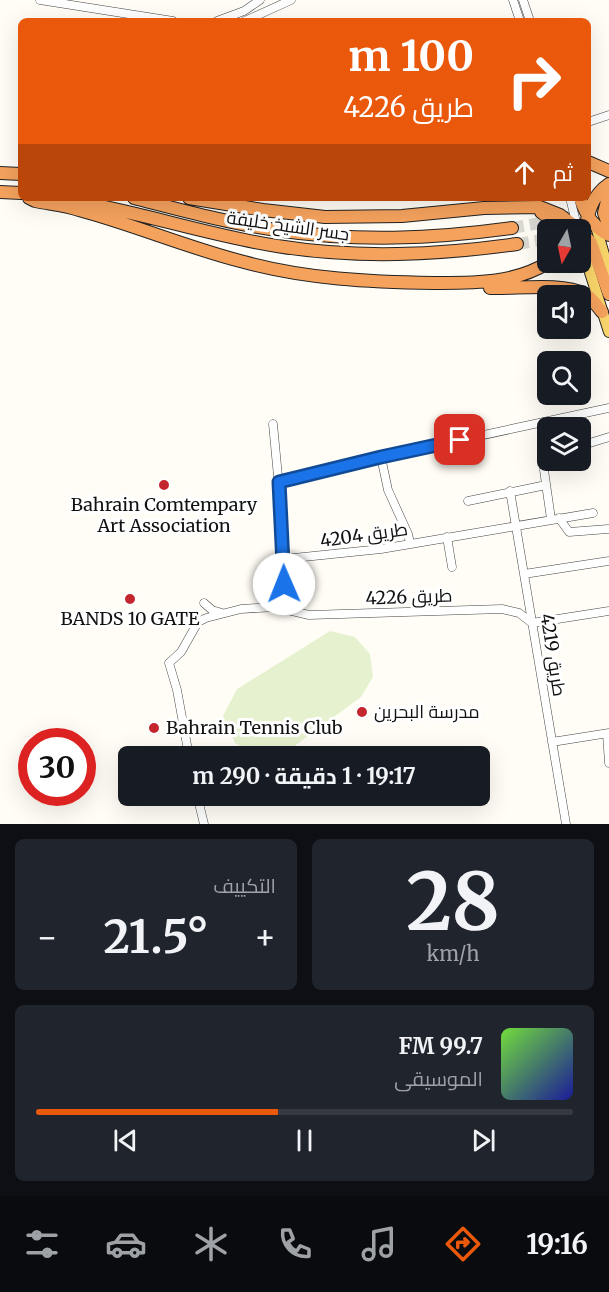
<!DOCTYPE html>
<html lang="ar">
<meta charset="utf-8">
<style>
body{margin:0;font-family:Merriweather,Cairo,serif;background:#20242c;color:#f1f3f6;direction:rtl;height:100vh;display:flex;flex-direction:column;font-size:22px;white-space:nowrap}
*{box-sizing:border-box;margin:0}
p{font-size:20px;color:#9ea1a6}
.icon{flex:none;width:33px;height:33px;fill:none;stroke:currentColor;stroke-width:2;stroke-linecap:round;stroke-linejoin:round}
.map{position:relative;height:824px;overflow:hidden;direction:ltr}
.panel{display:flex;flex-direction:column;gap:15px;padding:15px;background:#0d0f14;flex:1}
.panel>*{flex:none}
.guide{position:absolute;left:18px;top:18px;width:573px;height:183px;border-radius:9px;box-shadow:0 6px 24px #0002;direction:rtl;background:#ea580c;color:#fff;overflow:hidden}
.needle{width:39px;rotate:189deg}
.fabs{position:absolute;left:537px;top:219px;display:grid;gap:12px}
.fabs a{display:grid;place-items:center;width:54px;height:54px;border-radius:9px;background:#171b24;box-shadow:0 6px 24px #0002;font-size:30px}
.speed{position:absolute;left:18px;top:728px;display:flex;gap:12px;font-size:30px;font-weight:700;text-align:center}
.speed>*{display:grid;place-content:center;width:78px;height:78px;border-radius:50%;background:#171b24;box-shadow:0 6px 24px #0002;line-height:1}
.speed .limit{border:9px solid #d22;background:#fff;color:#111}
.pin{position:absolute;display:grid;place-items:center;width:51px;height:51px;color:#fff;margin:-26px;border-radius:12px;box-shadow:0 3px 9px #0006}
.me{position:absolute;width:66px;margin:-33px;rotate:359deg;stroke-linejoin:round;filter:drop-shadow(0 0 4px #0008)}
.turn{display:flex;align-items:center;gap:21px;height:126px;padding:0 18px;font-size:27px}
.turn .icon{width:78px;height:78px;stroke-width:2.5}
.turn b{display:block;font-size:42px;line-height:51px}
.then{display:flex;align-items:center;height:57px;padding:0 18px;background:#0003;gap:12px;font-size:22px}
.big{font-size:45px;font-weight:700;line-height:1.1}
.panel .tile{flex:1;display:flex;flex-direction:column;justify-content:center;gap:9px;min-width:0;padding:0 21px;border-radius:9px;background:#20242c}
.panel .dial{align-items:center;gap:0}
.dial b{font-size:78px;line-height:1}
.song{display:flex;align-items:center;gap:18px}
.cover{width:72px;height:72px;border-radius:9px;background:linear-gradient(135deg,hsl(100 70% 55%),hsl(240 70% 35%))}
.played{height:6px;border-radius:3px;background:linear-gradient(90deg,#ea580c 45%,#363941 45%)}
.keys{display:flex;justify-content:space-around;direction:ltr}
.heat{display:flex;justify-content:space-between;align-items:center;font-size:33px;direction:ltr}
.panel .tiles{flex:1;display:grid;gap:15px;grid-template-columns:1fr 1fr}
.tile:last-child{grid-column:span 2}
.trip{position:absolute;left:118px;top:746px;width:372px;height:60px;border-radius:9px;background:#171b24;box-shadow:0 6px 24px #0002;font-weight:700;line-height:60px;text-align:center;direction:rtl}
.dock{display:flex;height:96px;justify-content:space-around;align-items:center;background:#090b0e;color:#9ea1a6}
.dock .icon{width:42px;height:42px}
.dock .selected{color:#ea580c}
.dock b{font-size:27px;color:#f1f3f6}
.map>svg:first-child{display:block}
.pitch{fill:#e6f2cf}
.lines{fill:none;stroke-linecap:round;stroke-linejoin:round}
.highway-tunnel{stroke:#dbdad3;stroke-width:12;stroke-dasharray:12 6;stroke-linecap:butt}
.minor-casing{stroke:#444;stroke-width:9}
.major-casing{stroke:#222;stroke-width:12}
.highway-casing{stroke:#222;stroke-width:14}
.minor{stroke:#fff;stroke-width:8}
.major{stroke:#f9d66b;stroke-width:10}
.highway{stroke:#f5a25d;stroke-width:12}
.route-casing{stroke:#114b97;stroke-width:15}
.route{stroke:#1a73e8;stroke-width:10}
.poi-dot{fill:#c4262e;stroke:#fff;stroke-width:2}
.labels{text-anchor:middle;stroke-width:6;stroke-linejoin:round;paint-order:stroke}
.street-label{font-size:18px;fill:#111;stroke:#fff}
.poi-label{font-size:18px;fill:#111;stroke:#fff}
</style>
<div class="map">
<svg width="609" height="824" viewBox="0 0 609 824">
<rect width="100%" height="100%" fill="#fffdf5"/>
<path class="pitch" d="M 330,631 L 355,637 L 370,654 L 373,677 L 361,697 L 281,756 L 251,752 L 235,743 L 223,716 L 237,689 Z"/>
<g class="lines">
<path class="highway-tunnel" d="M 512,228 L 558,220 L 609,206
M 517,244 L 548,239"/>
<defs>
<path id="minor" d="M 40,0 L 173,21
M 513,0 L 520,21
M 523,0 L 530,21
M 217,21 L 244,11 L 260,0
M 245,21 L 291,0
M 588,122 L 609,115
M 570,198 L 577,226
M 273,424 L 283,529 L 284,609
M 580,446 L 609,437
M 381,457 L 388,490 L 408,534 L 410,543
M 548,460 L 544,470 L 551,519
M 279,482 L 381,457 L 609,408
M 510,491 L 566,824
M 468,501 L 546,485
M 559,518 L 569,532 L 608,529
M 447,537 L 452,567
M 284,559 L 381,549 L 593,513
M 524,574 L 609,561
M 204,603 L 212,610 L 222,613
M 532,623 L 609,611
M 607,734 L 609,763
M 552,742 L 609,733
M 189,756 L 177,690 L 169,663 L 181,652 L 198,622 L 206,618 L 241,609 L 275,607 L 309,615 L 502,609 L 519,613 L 532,623
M 197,795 L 204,824"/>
<path id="major" d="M 595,223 L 609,272
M 580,241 L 609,332"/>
<path id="highway" d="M 588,162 L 609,171
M 0,173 L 21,174
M 0,192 L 21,193
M 609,193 L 604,213 L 609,226
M 29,198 L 35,201 C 50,204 65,205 79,210 C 135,225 188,248 244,262 C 306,279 370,282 434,283 C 473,283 515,284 549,262
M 134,198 C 181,210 228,223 276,230 C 357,242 432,239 512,228
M 189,198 L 263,210 L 325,217 L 402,216 L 484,208 L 540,207 L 560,215 L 580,230
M 580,198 C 586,215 593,227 609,235
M 68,200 C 138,211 206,235 277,246 C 358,259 437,255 517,244
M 541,212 L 555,222 L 558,230
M 580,230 L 591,243 L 609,294
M 581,245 C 588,221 587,199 609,184
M 490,288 C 516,289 562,282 585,294 C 592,298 597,306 602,312"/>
</defs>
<use href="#minor" class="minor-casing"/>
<use href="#major" class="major-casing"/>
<use href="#highway" class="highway-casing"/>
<use href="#minor" class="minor"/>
<use href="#major" class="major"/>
<use href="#highway" class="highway"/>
</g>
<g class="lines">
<defs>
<path id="route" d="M 284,584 L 279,482 L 381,457 L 460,440"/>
</defs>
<use href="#route" class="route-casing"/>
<use href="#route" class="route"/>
</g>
<g class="poi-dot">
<circle cx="164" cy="485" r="6"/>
<circle cx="130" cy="599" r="6"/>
<circle cx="362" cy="712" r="6"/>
<circle cx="154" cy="728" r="6"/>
</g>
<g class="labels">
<g class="street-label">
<text transform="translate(288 226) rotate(8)" y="6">جسر الشيخ خليفة</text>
<text transform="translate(364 535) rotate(-8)" y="6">طريق 4204</text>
<text transform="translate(409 597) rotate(-2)" y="6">طريق 4226</text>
<text transform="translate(553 655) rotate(81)" y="6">طريق 4219</text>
</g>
<g class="poi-label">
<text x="164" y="511">Bahrain Comtempary<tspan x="164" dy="21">Art Association</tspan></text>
<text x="130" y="625">BANDS 10 GATE</text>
<text x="374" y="718" text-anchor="start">مدرسة البحرين</text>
<text x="166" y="734" text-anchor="start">Bahrain Tennis Club</text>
</g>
</g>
</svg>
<div class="fabs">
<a><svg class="needle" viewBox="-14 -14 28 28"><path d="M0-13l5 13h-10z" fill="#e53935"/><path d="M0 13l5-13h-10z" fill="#9ea1a6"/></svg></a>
<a><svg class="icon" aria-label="sound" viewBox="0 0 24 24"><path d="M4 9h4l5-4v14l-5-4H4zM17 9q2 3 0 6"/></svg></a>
<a><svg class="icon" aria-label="search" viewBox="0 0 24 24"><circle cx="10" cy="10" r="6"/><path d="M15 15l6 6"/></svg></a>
<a><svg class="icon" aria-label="layers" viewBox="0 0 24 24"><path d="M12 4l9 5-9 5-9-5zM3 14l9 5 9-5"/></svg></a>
</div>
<div class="speed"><div class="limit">30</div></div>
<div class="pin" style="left:460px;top:440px;background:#d93025"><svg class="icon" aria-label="arrive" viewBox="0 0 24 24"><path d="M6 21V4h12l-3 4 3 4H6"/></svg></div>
<svg class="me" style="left:284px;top:584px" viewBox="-20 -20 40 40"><circle r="19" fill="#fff"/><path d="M0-13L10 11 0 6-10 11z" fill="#1a73e8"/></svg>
<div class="trip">19:17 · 1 دقيقة · 290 m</div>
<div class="guide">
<div class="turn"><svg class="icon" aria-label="right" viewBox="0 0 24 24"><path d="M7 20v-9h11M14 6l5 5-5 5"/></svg><div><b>100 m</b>طريق 4226</div></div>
<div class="then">ثم<svg class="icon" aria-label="ahead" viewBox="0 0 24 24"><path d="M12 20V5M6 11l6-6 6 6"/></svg></div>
</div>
</div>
<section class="panel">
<div class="tiles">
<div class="tile dial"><b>28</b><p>km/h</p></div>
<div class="tile"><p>التكييف</p>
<div class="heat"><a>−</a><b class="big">21.5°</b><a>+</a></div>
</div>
<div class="tile">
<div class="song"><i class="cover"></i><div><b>99.7 FM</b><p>الموسيقى</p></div></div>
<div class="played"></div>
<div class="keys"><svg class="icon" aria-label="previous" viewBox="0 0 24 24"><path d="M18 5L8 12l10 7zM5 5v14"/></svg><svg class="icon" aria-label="pause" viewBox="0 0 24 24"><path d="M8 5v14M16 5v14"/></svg><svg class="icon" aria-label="next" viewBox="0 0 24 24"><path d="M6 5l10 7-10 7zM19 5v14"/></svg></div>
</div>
</div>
</section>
<nav class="dock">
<b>19:16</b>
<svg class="icon selected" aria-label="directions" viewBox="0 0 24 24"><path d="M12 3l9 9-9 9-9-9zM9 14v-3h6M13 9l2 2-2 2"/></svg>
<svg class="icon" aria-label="music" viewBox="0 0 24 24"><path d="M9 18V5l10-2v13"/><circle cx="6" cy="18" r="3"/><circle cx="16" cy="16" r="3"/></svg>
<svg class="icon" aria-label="phone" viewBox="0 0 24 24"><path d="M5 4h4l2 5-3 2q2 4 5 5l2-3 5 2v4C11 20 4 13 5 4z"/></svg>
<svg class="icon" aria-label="climate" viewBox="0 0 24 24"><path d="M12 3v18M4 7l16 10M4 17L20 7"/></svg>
<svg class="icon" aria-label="car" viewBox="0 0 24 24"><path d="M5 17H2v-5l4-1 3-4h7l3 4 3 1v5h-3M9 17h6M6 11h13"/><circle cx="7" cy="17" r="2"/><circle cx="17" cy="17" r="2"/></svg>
<svg class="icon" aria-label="filters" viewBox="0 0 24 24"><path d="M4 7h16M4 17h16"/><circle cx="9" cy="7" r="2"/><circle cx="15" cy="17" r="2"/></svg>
</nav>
